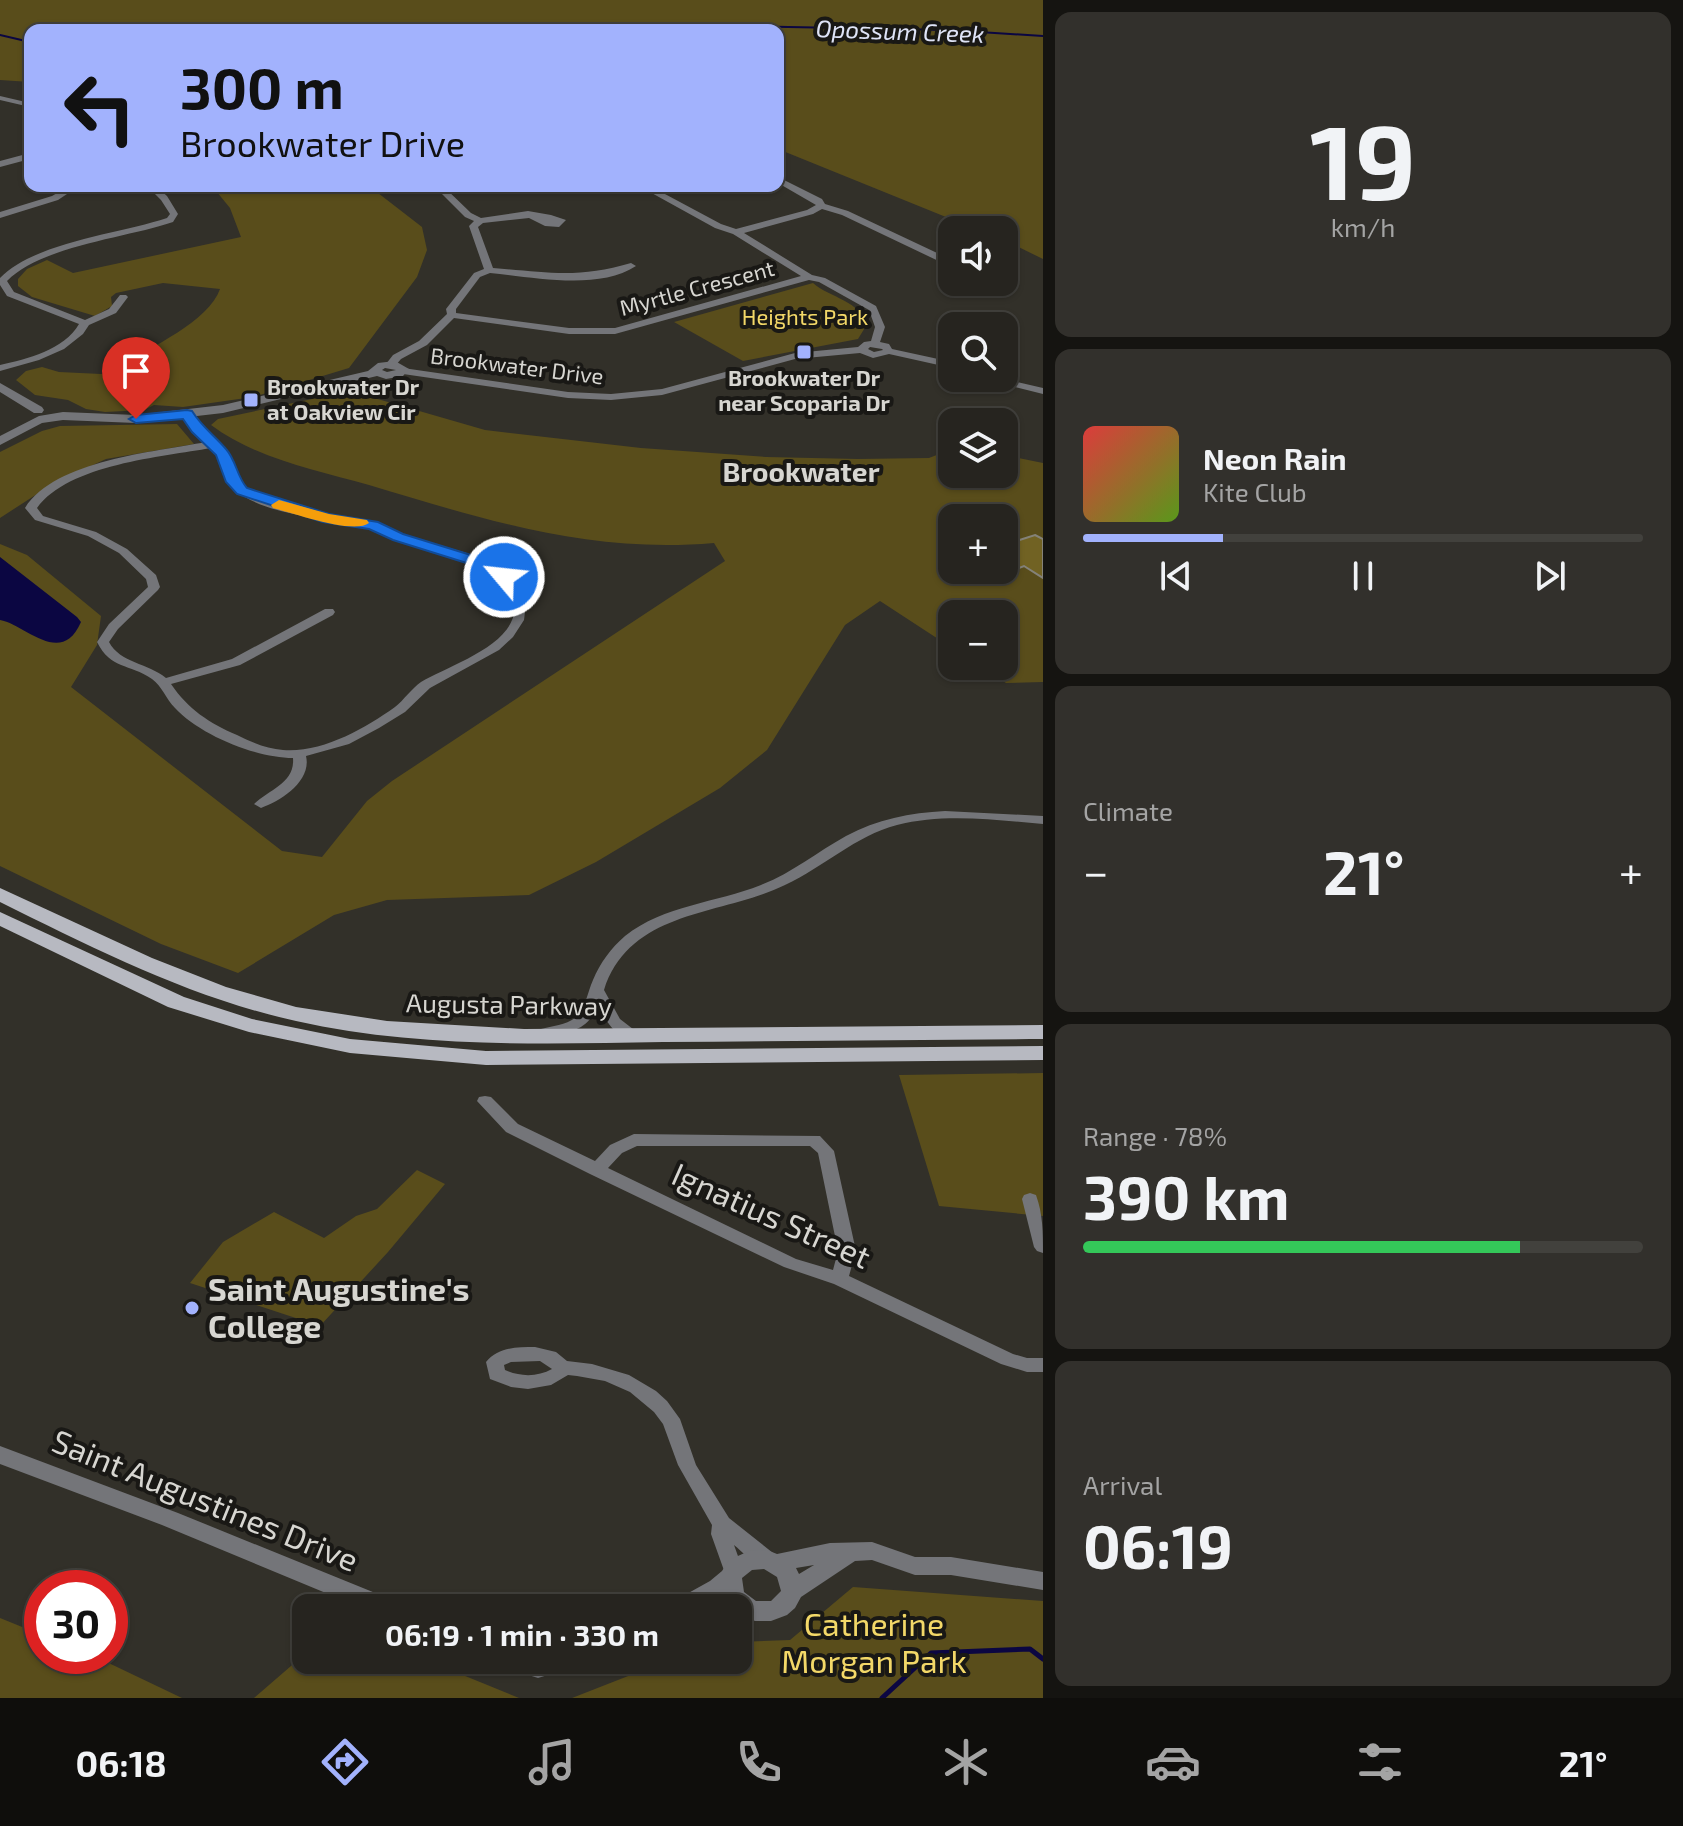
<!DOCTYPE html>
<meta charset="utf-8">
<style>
body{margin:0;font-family:"Exo 2",sans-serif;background:#32302c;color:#f1f3f6;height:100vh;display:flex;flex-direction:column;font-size:30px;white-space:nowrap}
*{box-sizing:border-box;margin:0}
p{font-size:26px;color:#a4a4a4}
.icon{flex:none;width:44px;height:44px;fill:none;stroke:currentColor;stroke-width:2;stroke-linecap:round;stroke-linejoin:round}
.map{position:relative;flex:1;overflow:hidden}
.sheet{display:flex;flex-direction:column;gap:12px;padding:12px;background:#151411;width:640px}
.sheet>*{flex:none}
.banner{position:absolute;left:24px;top:24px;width:760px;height:168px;border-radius:16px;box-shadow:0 2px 6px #0004,0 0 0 2px #42413d;background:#a2b2fd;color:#111;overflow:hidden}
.fabs{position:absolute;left:938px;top:216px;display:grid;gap:16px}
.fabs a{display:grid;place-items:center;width:80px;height:80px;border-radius:16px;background:#26241f;box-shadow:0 2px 6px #0004,0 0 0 2px #42413d;font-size:40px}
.speed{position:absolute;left:24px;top:1570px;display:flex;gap:16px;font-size:40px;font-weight:700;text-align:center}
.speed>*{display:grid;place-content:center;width:104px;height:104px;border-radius:50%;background:#26241f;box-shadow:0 2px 6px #0004,0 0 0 2px #42413d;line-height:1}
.speed .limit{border:12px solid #d22;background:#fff;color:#111}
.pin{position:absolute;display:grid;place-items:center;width:68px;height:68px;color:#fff;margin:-82px -34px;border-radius:50% 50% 50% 0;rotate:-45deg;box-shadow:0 0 8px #0007}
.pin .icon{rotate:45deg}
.me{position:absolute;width:88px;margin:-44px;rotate:298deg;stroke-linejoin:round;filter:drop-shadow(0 0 6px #0008)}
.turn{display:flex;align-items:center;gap:28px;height:168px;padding:0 24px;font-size:36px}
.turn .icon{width:104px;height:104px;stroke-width:2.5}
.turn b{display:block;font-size:56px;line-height:68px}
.big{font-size:60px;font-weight:700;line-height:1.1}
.sheet .tile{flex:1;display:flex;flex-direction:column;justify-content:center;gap:12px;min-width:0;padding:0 28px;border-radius:16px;background:#32302c}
.sheet .dial{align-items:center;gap:0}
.dial b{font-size:104px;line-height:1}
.song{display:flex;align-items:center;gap:24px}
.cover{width:96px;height:96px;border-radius:12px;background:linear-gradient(135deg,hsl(0 70% 55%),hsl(90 70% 35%))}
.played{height:8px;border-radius:4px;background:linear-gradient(90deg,#a2b2fd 25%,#42413d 25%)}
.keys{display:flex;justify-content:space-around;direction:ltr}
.heat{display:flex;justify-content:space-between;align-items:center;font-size:44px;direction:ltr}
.charge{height:12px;border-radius:6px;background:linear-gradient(90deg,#34c759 78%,#42413d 0)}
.trip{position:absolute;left:292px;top:1594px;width:460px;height:80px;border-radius:16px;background:#26241f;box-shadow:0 2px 6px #0004,0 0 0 2px #42413d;font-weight:700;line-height:80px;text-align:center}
.tabs{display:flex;height:128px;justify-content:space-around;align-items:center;background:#0f0e0c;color:#a4a4a4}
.tabs .icon{width:56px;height:56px}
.tabs .active{color:#a2b2fd}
.tabs b{font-size:36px;color:#f1f3f6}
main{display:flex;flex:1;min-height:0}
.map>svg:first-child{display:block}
.green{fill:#594d1b;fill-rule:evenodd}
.water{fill:#0b0642}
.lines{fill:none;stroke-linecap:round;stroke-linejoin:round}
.stream-far1{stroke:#0b0642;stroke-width:2}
.stream{stroke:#0b0642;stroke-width:5}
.building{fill:#716223;stroke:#848279;stroke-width:2}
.minor{fill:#747579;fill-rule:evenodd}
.tertiary{fill:#747579;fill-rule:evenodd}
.primary{fill:#b7b9c1;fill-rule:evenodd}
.route{fill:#1a73e8;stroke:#114b97;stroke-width:2}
.slow{fill:#f59e0b}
.poi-dot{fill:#a2b2fd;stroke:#191815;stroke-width:3}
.labels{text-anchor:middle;stroke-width:8;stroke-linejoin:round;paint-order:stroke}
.far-street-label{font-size:22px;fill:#d7d6d1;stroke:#191815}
.far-park-label{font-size:22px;fill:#f3d868;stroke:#191815}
.far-poi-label{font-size:22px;font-weight:bold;fill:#d7d6d1;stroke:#191815}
.far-water-label{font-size:24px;font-style:italic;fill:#dfe4f7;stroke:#191815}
.street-label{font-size:26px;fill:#d7d6d1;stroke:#191815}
.far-district-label{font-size:28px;font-weight:bold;fill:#d7d6d1;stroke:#191815}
.near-street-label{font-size:32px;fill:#d7d6d1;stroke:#191815}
.near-poi-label{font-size:32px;font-weight:bold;fill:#d7d6d1;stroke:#191815;text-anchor:start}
.near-park-label{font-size:32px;fill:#f3d868;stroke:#191815}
</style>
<main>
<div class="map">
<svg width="1043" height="1698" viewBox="0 0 1043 1698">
<rect width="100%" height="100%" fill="#323029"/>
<path class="green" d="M 0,0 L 1043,0 L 1043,259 L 1004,240 L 1004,230 L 978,230 L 778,149 L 778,30 L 30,30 L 30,82 L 0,80 Z
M 212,186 L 369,186 L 422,227 L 427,250 L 417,277 L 349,368 L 253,397 L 183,407 L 154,405 L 144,410 L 105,412 L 86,409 L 68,400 L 35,395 L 16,380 L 26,371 L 42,367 L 59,372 L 122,375 L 121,365 C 150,348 209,321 220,289 L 163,283 L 116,293 L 111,297 L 112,306 L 95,316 L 32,297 L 18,286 L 18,279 L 27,269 L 47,260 L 73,273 L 241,237 L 230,208 Z
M 813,283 C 830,298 862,301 866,326 L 858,339 L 743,361 L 674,322 Z
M 350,391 L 485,430 L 641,448 L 766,457 L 858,459 L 929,458 L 952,449 L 952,474 L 1004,474 L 1004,455 L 1043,463 L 1043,682 L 1006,683 L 980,666 L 1004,666 L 1004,614 L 952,614 L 952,648 L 880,601 L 845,625 L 767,750 L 720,788 L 596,862 L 529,895 L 387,900 L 334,915 L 238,973 L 161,944 L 0,866 L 0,544 L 27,555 L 101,616 L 97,645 L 71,687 L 282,851 L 322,857 L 367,801 L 392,781 L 725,561 L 714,543 C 590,554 486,520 369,485 C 315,470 257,459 211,425 L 218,419 ZM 952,518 L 1004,518 L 1004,570 L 952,570 Z
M 177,424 L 194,444 L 106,459 L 54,483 L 0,518 L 0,452 L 42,431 L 60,426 Z
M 1043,1073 L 1043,1216 L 939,1206 L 899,1075 Z
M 417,1170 L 445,1184 L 388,1252 L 320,1326 L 190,1283 L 223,1242 L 274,1212 L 324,1238 L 356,1216 L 377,1209 Z
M 853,1587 L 1043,1601 L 1043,1698 L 572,1698 L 669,1660 L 738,1660 L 738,1642 L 790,1640 Z
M 0,1618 L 42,1635 L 42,1656 L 94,1656 L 182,1698 L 0,1698 Z
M 306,1653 L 306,1660 L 426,1660 L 519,1698 L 254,1698 Z"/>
<path class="water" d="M 0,557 L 77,617 L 81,622 C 61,668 25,624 0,620 Z"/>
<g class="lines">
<path class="stream-far1" d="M 518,30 L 537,25 L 577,23 L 948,30 L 1043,36
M 0,35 L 30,42"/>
<path class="stream" d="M 882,1698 L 931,1653 L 1030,1649 L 1043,1659"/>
</g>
<path class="building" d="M 1035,535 L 1043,539 L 1043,578 L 1024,566 L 1004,574 L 1004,545 Z"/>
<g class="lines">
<path class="minor" d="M 0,96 L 30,103 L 30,107 L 0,100 Z
M 30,153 L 30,159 L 0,167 L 0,161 Z
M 778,177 L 822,199 L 825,204 L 848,211 L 952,260 L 952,267 L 949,266 L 842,215 L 822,209 L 813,214 L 744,233 L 812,275 L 825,278 L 876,306 L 885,327 L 880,342 L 889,344 L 892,349 L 952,362 L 952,368 L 889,354 L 873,358 L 860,353 L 795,359 L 662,395 L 611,400 L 568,398 L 403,374 L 398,371 L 403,368 L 568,392 L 611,394 L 662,389 L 795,353 L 858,347 L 864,342 L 871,341 L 875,327 L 869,310 L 819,282 L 809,280 L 615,334 L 569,334 L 454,318 L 427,345 L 401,359 L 395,366 L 386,364 L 393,355 L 419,341 L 447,314 L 446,309 L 474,273 L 484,269 L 469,226 L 474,221 L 465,217 L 434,186 L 443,186 L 471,213 L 481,218 L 528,211 L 551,215 L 566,220 L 559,227 L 545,226 L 529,218 L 483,223 L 478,227 L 493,268 C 546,272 578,279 631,263 L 636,266 C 598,291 533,277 490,273 L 480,277 L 456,309 L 456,313 L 569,328 L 615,328 L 801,276 L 733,234 L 715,228 L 639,186 L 650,186 L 721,224 L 736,229 L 807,210 L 816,205 L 778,183 ZM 870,347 L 882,349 L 883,350 L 874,352 L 868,349 Z
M 69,186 L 79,186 L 58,200 L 0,218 L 0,212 L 52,196 Z
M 147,186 L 156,186 L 167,196 L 178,214 L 173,222 C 126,238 41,246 7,281 L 14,292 L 85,320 L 109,309 L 120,295 L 126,295 L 128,297 L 116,313 L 89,325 L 83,334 L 64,349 L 39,360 L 0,371 L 0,365 C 27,359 64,350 79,324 L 7,296 L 0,285 L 0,278 C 35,242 119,234 167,218 L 170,214 L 161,200 Z
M 980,378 L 999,378 L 1043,388 L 1043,394 Z
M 187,411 L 191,412 L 201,427 L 222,447 L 240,483 L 255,494 L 296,507 L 366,521 L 415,538 L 477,556 L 504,572 L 517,586 L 526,604 L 524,620 L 513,637 L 499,650 L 430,688 L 405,712 L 379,728 L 349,744 L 306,756 C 312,781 281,801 261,808 L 254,804 C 270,789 295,783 293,758 C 256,758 200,735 175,708 C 166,699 162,686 152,679 C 129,663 111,670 97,642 L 109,624 L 148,587 L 146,579 L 119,553 L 88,536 L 35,520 L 25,508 C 55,460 155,452 206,442 L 193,431 L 182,414 ZM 211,448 C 223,464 225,486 245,497 C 278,516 320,517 356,525 C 372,529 387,537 402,542 C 435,552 507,562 514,604 C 520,644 447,666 421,682 C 411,689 404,700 395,707 C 364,729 322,753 283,750 C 267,749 251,742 237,735 C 209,723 188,709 171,684 L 240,665 L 333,615 L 335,612 L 333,609 L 325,609 L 232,659 L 166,678 C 148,663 120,663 109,642 L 118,629 L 158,590 L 160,587 L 156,575 L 127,549 L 96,532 L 43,516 L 37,508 C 69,464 162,457 211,448 Z
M 945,811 L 1043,816 L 1043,824 C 995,820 944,813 897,825 C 855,836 824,867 785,885 C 721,916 630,909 604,990 L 620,1019 L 642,1036 L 639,1040 C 620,1043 607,1023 598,1007 C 585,1032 571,1031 546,1038 L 538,1033 L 541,1029 C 552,1026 566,1025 575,1018 C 586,1009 587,993 593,980 C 600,963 611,948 625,936 C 664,905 716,903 761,885 C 792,873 817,852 846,836 C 877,819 910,813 945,811 Z
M 485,1096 L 491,1097 L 518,1124 L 595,1161 L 610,1145 L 634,1134 L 820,1136 L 834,1151 L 856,1251 L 849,1276 L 1013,1354 L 1027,1358 L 1043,1358 L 1043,1372 L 1027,1372 L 1001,1364 L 834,1284 L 784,1267 L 590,1174 L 506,1132 L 477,1101 L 479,1097 ZM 637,1146 L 810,1146 L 818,1153 L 838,1251 L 833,1270 L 796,1259 L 608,1168 L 622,1153 Z
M 1030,1193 L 1036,1195 C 1043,1214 1043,1233 1043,1253 L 1037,1251 L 1034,1247 L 1022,1199 L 1024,1195 Z
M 535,1347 L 556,1352 L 567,1361 L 592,1364 L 629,1375 L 656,1391 L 667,1401 L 680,1419 L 696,1465 L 729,1518 L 773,1553 L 776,1559 L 773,1565 C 758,1570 745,1554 734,1545 L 743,1570 L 740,1576 L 733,1578 L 726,1576 L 711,1534 L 712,1525 L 678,1465 L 663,1424 L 654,1412 L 630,1392 L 605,1381 L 577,1376 L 568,1375 L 551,1385 L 528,1389 L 511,1387 L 490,1379 L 486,1362 C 498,1347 517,1347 535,1347 ZM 540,1361 L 552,1369 C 538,1377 520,1377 505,1370 L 504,1365 L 511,1362 Z"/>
<path class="tertiary" d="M 395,361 L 409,369 L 403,376 L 386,379 L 377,376 L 223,413 L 136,423 L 63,420 L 42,423 L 0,445 L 0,436 L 39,416 L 63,412 L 136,415 L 223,405 L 368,371 L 378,363 ZM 385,368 L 396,370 L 387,372 L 382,370 Z
M 0,383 L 42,407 L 44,410 L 42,413 L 34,413 L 0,392 Z
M 0,1446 L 178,1513 L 395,1601 L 398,1608 L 362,1608 L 162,1525 L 0,1464 Z
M 872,1542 L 915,1557 L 951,1557 L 1043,1572 L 1043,1590 L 951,1575 L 915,1575 L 872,1560 L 855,1561 L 801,1597 L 795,1608 L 787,1615 L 771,1621 L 755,1621 L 738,1614 L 738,1608 L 730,1608 L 723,1597 L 702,1608 L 671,1608 L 674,1601 L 710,1581 L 722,1571 L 729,1560 L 749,1551 L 767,1550 L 777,1554 L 830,1543 ZM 814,1565 L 799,1574 L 796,1568 ZM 764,1569 L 777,1577 L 781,1591 L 771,1601 L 756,1601 L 744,1592 L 742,1578 L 752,1570 Z
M 499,1660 L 578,1660 L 574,1667 L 538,1678 L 503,1667 Z"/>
<path class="primary" d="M 0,888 L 152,958 L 226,987 L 296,1007 L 387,1021 L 524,1029 L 1043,1025 L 1043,1039 C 916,1040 789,1041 663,1042 C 541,1044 416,1048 296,1021 C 191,998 95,949 0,902 Z
M 0,912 L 184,997 L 252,1019 L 350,1039 L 486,1051 L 1043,1046 L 1043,1060 L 486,1065 L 350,1053 L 249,1032 L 168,1007 L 0,926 Z"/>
</g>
<path class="route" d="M 187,410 L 192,411 C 202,427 215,436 226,449 C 236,460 237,477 247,488 L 329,514 L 378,522 L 403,534 L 487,560 L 511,577 L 509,580 L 498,580 L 476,566 L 393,540 L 369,529 L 323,522 L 237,494 L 226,482 L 216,455 L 192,432 L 183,419 L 136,423 L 129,419 L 136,415 Z"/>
<path class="slow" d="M 279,500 L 329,514 L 367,520 L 369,523 C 354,535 293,513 273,508 L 271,505 Z"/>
<g class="poi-dot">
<rect x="796" y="344" width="16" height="16" rx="4"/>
<rect x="243" y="392" width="16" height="16" rx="4"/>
<circle cx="192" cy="1308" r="8"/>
</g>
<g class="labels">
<g class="far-street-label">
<text transform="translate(697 288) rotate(-15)" y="8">Myrtle Crescent</text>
<text transform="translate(517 366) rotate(7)" y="8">Brookwater Drive</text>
</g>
<g class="far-park-label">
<text x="805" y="325">Heights Park</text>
</g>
<g class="far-poi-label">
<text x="804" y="386">Brookwater Dr<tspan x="804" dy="25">near Scoparia Dr</tspan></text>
<text x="267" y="395" text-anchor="start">Brookwater Dr<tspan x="267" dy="25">at Oakview Cir</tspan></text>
</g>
<g class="far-water-label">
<text transform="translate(900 32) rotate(2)" y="8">Opossum Creek</text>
</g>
<g class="street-label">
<text transform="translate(509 1005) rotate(1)" y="9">Augusta Parkway</text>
</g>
<g class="far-district-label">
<text x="801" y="482">Brookwater</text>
</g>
<g class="near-street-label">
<text transform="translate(771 1216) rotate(24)" y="11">Ignatius Street</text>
<text transform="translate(205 1501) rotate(22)" y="11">Saint Augustines Drive</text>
</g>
<g class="near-poi-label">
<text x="208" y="1301">Saint Augustine's<tspan x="208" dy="37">College</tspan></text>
</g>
<g class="near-park-label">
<text x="874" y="1636">Catherine<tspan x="874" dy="37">Morgan Park</tspan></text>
</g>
</g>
</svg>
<div class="fabs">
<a><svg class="icon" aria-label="sound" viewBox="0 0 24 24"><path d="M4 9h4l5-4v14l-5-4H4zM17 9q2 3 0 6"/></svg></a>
<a><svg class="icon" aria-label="search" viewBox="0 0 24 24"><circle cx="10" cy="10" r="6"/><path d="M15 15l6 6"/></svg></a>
<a><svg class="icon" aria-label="layers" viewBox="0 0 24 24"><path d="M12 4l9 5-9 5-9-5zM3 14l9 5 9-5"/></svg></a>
<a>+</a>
<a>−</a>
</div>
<div class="speed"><div class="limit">30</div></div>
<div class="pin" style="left:136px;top:419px;background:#d93025"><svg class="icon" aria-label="arrive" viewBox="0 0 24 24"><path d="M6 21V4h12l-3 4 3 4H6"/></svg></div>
<svg class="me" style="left:504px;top:577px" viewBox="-20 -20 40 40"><circle r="17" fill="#1a73e8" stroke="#fff" stroke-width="3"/><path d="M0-11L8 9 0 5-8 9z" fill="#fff"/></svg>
<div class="trip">06:19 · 1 min · 330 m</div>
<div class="banner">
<div class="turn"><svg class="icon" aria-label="left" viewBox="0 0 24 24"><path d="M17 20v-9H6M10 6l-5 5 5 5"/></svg><div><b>300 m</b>Brookwater Drive</div></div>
</div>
</div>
<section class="sheet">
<div class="tile dial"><b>19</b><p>km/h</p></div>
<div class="tile">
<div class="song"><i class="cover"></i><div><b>Neon Rain</b><p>Kite Club</p></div></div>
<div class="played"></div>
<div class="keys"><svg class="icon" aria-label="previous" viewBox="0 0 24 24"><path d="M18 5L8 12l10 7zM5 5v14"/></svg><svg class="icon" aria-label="pause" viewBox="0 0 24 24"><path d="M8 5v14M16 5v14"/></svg><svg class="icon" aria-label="next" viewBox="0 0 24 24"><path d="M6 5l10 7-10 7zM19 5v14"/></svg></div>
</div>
<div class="tile"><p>Climate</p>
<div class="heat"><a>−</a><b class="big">21°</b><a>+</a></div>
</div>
<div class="tile"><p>Range · 78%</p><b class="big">390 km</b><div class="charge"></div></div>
<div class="tile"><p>Arrival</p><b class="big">06:19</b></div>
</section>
</main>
<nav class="tabs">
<b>06:18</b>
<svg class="icon active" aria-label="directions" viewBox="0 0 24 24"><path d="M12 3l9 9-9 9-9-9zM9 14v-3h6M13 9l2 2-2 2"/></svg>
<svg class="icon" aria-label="music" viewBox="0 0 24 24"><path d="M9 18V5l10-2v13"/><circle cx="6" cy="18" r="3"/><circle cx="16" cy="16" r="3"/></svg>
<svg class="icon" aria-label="phone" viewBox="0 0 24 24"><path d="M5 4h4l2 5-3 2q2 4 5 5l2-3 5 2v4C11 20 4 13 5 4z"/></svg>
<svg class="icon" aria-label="climate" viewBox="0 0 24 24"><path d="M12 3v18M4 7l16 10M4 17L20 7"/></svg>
<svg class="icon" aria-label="car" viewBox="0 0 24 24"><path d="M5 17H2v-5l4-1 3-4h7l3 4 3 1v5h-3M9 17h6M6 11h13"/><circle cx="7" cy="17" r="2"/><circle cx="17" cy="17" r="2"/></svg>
<svg class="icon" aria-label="filters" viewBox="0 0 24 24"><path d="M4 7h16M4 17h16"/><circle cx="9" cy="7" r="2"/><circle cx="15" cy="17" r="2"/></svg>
<b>21°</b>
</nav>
